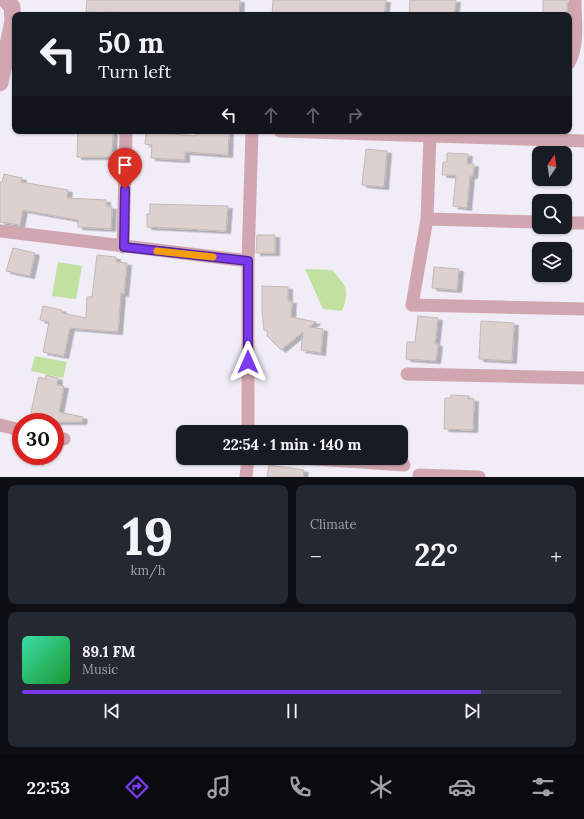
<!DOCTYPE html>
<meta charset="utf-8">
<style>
body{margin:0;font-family:Lora,serif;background:#242831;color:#f1f3f6;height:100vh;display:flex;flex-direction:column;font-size:15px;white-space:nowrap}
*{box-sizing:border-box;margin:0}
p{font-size:13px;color:#9ea1a6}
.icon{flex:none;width:22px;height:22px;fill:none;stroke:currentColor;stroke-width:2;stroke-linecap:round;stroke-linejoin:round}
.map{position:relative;height:477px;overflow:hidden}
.side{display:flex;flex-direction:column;gap:8px;padding:8px;background:#0d0f14;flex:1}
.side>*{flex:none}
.guide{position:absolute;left:12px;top:12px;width:560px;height:122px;border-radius:8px;box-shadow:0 1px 3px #0004;background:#171b24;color:#f1f3f6;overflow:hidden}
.needle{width:26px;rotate:13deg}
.tools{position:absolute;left:532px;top:146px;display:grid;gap:8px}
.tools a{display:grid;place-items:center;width:40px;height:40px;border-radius:8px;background:#171b24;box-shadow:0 1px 3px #0004;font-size:20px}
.speed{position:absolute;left:12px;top:413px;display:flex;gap:8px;font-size:20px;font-weight:700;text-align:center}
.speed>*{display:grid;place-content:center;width:52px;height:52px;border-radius:50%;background:#171b24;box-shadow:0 1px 3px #0004;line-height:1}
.speed .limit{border:6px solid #d22;background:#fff;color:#111}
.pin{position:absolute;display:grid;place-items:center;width:34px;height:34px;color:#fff;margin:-41px -17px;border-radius:50% 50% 50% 0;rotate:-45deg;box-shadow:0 0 4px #0007}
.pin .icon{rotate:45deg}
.me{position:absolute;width:44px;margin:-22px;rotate:0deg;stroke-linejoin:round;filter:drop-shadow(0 0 3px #0008)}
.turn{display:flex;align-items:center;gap:14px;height:84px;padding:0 20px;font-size:18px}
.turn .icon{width:52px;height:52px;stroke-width:2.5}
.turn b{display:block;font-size:28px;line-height:34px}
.lanes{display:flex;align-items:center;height:38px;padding:0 20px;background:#0003;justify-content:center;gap:20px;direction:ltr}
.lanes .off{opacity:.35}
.big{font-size:30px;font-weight:700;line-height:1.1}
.side .tile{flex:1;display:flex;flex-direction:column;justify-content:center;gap:6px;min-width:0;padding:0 14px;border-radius:8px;background:#242831}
.side .dial{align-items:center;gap:0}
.dial b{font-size:52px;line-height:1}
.song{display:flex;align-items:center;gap:12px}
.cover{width:48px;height:48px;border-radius:6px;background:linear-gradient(135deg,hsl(160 70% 55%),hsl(130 70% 35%))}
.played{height:4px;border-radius:2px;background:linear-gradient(90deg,#7c3aed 85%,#363941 85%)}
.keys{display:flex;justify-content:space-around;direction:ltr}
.heat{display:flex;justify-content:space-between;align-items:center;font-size:22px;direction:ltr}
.side .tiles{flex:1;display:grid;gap:8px;grid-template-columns:1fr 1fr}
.tile:last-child{grid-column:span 2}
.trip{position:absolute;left:176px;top:425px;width:232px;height:40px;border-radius:8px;background:#171b24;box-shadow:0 1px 3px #0004;font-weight:700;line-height:40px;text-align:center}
.tab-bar{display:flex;height:64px;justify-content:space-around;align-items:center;background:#090b0e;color:#9ea1a6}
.tab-bar .icon{width:28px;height:28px}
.tab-bar .active{color:#7c3aed}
.tab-bar b{font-size:18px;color:#f1f3f6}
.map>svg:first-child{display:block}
.green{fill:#c1e1a0}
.building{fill:#ddd1cf;stroke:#c3b8b5;filter:url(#shadow)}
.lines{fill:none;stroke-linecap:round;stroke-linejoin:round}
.minor{stroke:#d2a6b1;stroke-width:13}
.tertiary{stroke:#d2a6b1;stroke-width:17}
.route-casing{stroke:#51269a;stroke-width:10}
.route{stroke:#7c3aed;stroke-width:7}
.slow{stroke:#f59e0b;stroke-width:7}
</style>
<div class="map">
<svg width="584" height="477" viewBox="0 0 584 477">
<defs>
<filter id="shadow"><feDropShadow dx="4.5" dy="2.5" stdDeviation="0" flood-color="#0004"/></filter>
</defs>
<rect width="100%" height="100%" fill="#f0edf7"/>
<path class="green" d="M 58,262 L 82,266 L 76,299 L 52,296 Z
M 305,269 L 332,270 C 347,287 350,289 342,311 L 323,309 Z
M 35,356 L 67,362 L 63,378 L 31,371 Z"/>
<path class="building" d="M 87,0 L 240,0 L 239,15 L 160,15 L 107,12 L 107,13 L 86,12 Z
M 273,0 L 386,0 L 384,15 L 272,15 Z
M 410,0 L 456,0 L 454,15 L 409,15 Z
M 543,0 L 567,0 L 567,12 L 565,12 L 565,15 L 543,15 Z
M 113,131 L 112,157 L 77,157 L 78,132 Z
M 196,131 L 229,131 L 228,155 L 185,152 L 185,160 L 151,158 L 152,145 L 145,144 L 146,132 L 196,136 Z
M 366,149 L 387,151 L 384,187 L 362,185 Z
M 447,153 L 468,154 L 467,164 L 474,164 L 473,176 L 470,176 L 467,208 L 453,206 L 456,175 L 442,175 L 443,162 L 447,162 Z
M 4,174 L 22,178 L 21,182 L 68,190 L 67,198 L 106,200 L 106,206 L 112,207 L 111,229 L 78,227 L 78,220 L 23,210 L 20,225 L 0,222 L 0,182 L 2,182 Z
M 150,204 L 228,206 L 226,231 L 147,227 L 147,214 L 150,214 Z
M 257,235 L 275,235 L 275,253 L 256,253 Z
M 13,248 L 35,253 L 30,276 L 6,271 Z
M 97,255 L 116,257 L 116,262 L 127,263 L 124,294 L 121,293 L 118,332 L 70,328 L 64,356 L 43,352 L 49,322 L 40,320 L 43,306 L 62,310 L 62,313 L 86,318 L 87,297 L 92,297 Z
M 434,267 L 459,269 L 457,290 L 432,288 Z
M 262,286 L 288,287 L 288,301 L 292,301 L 291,317 L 316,322 L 309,327 L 323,329 L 321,353 L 301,350 L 303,332 L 281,350 L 267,336 L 268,332 L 264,330 L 262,310 Z
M 418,316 L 438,318 L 435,344 L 438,344 L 436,361 L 406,359 L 407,342 L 415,342 Z
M 481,321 L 514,323 L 512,361 L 479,359 Z
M 46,375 L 58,378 L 57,385 L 64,386 L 59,412 L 83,417 L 82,422 L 29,422 L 38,380 L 39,377 L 45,379 Z
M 451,395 L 469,396 L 468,399 L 474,399 L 473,430 L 444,429 L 445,398 L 451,398 Z
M 269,465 L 304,470 L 303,477 L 267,477 Z"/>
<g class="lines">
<path class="minor" d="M 569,63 C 579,44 575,21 575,0
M 280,131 L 584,141
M 430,135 L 427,219 L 412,305 L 584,309
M 427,219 L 539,222
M 565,223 L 584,223
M 0,231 L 248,261
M 123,247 L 126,131
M 407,374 L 584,378
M 0,425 L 21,430
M 248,432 L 248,261 L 252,131
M 55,437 L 64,439
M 301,458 L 404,465
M 419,475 L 479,477
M 246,477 L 248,458"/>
<path class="tertiary" d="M 0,83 L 13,21 L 12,7 L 6,0"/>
</g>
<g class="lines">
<defs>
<path id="route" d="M 125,189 L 124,247 L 248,261 L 248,362"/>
</defs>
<use href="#route" class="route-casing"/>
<use href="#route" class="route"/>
<path class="slow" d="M 157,251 L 213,257"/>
</g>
</svg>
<div class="tools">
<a><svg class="needle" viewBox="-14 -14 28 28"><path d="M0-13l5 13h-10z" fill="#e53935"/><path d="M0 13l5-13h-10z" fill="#9ea1a6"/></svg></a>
<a><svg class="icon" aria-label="search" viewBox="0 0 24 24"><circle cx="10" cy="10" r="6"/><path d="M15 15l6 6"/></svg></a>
<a><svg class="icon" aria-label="layers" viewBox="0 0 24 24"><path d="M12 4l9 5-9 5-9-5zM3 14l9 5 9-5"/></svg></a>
</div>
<div class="speed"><div class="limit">30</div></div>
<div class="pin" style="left:125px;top:189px;background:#d93025"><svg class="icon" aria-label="arrive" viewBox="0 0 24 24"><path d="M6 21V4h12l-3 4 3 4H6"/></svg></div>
<svg class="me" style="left:248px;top:362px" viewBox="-20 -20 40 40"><path d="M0-17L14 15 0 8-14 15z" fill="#7c3aed" stroke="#fff" stroke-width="4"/></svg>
<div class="trip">22:54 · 1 min · 140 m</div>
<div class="guide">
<div class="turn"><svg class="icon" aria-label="left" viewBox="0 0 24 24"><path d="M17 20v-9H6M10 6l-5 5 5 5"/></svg><div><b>50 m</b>Turn left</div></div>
<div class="lanes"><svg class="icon" aria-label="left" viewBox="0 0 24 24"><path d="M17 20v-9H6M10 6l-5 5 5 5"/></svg><svg class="icon off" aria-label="ahead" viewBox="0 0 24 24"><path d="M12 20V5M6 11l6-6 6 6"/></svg><svg class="icon off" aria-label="ahead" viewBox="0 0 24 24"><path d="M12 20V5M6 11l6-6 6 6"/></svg><svg class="icon off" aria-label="right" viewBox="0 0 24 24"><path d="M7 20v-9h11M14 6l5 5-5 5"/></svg></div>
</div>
</div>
<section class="side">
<div class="tiles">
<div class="tile dial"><b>19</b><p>km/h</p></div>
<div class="tile"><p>Climate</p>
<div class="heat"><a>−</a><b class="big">22°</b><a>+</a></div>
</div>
<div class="tile">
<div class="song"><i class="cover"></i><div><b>89.1 FM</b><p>Music</p></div></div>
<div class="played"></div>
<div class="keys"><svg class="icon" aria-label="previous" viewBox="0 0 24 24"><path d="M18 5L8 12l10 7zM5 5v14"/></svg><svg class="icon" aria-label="pause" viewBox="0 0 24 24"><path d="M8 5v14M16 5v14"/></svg><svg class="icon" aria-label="next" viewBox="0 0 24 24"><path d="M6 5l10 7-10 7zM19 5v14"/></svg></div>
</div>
</div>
</section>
<nav class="tab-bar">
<b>22:53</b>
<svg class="icon active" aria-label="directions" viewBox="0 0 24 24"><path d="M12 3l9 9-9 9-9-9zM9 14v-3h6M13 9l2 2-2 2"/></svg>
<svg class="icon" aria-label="music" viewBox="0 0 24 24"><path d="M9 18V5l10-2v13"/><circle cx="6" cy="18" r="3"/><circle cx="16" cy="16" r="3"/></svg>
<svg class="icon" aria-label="phone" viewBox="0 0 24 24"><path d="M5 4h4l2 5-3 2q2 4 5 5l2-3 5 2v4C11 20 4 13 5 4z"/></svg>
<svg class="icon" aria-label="climate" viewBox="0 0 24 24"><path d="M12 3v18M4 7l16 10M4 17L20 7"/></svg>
<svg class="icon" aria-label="car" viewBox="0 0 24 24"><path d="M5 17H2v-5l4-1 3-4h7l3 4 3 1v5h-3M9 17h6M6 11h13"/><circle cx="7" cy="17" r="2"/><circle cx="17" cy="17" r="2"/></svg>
<svg class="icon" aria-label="filters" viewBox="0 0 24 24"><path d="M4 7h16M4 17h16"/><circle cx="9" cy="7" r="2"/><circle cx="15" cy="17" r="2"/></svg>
</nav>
